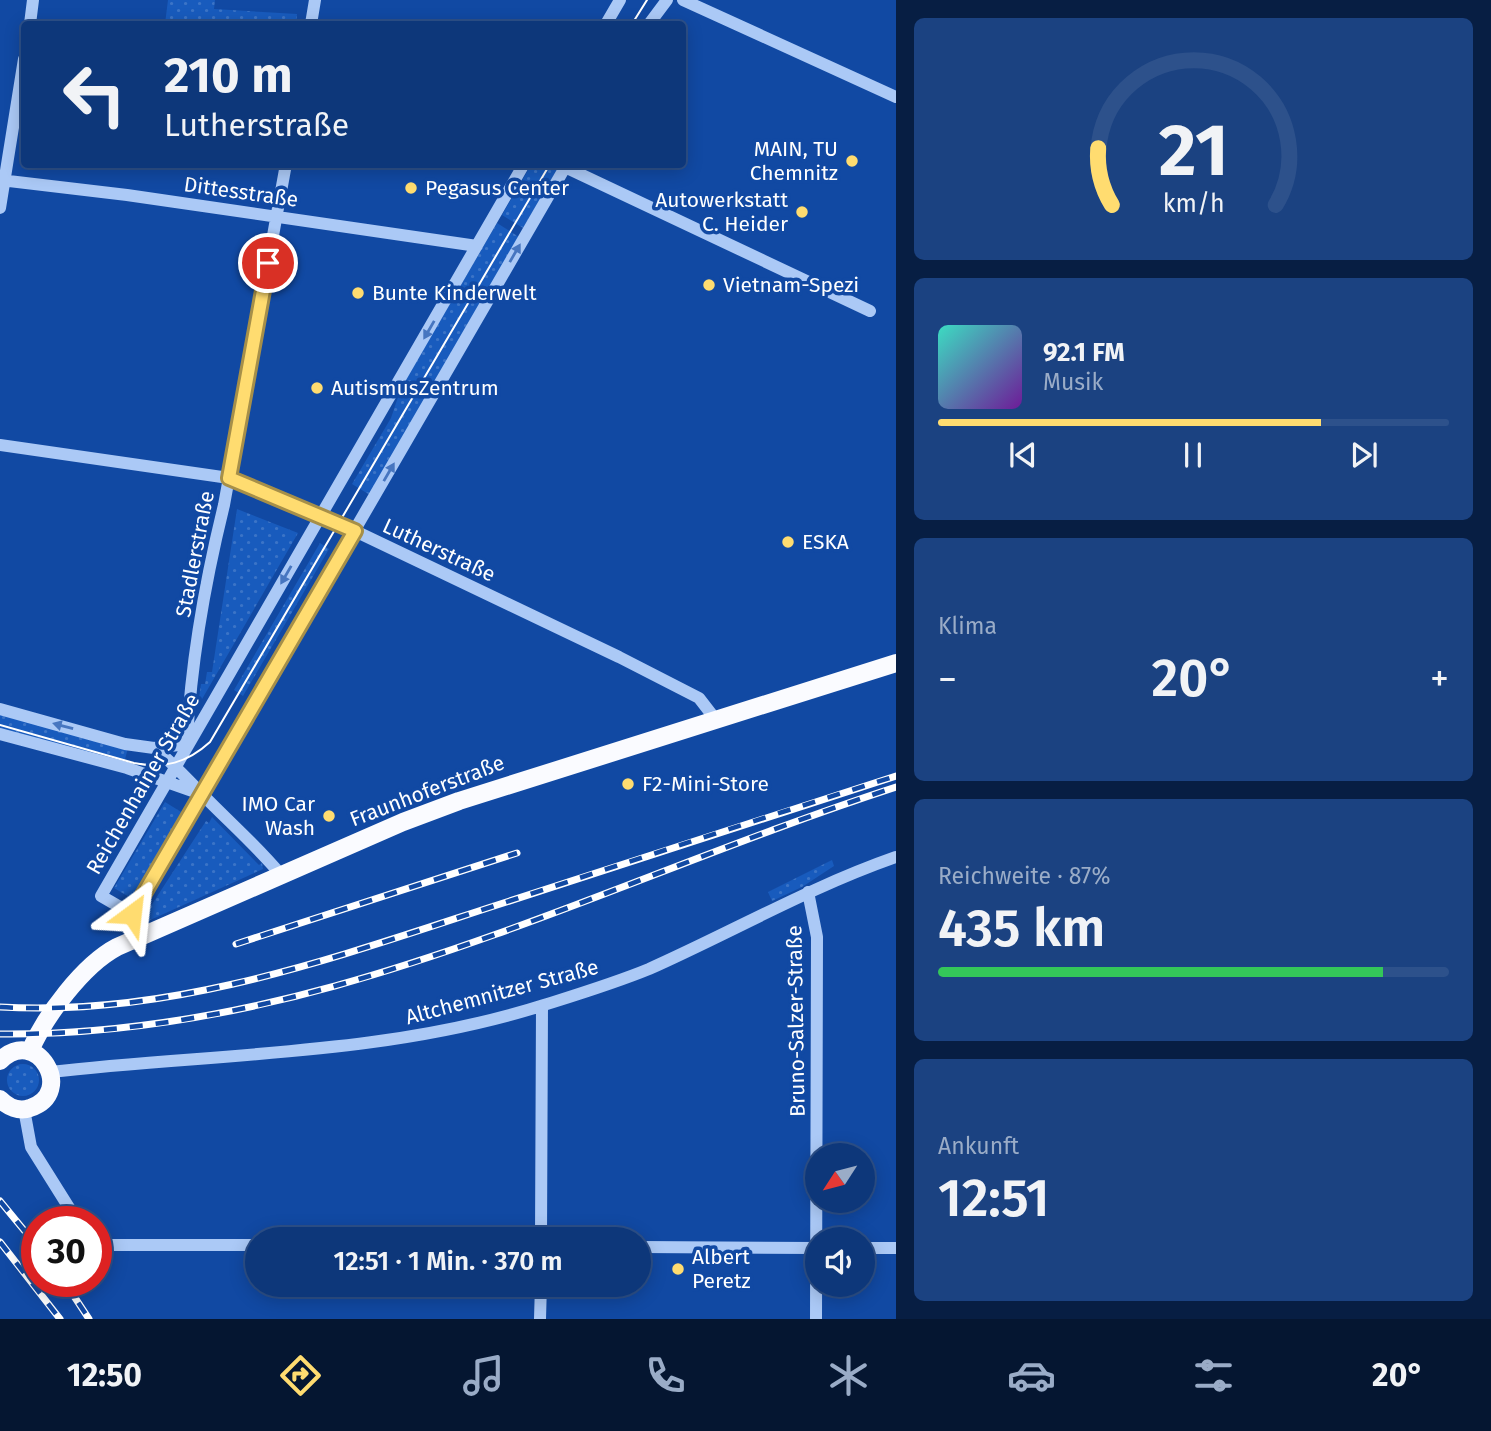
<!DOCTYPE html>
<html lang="de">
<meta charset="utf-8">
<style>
body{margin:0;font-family:"Fira Sans",sans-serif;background:#1b4281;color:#f1f3f6;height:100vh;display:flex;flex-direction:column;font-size:26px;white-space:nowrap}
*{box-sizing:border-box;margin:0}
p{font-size:23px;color:#9aacc7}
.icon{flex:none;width:38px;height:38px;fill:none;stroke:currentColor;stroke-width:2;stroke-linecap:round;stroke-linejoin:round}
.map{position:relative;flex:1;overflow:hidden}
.panel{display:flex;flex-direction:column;gap:18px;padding:18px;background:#071e43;width:595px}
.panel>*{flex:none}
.guide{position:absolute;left:21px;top:21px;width:665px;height:147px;border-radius:7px;box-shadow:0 4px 18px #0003,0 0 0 2px #2d518b;background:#0d377a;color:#f1f3f6;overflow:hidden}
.needle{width:46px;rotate:234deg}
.tools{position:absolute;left:805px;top:1143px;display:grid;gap:14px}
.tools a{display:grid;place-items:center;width:70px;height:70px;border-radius:50%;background:#0d377a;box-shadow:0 4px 18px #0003,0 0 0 2px #2d518b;font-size:35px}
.speed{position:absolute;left:21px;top:1206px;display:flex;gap:14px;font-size:35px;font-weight:700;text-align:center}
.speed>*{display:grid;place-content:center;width:91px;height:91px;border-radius:50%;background:#0d377a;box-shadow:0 4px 18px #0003,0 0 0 2px #2d518b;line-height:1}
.speed .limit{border:10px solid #d22;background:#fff;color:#111}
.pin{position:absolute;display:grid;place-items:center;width:60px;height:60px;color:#fff;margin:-30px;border:4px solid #fff;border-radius:50%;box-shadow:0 2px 7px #0007}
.me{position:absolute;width:77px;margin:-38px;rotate:30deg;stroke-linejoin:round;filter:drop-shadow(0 0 5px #0008)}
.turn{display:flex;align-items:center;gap:24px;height:147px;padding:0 28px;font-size:32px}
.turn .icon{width:91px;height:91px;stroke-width:2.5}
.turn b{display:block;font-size:49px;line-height:60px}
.big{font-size:52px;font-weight:600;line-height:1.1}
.panel .widget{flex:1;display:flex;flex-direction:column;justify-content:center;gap:10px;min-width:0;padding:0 24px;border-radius:10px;background:#1b4281}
.panel .dial{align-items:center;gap:0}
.dial svg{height:182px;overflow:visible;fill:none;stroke:#2d518b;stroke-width:7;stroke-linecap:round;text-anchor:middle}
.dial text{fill:#f1f3f6;stroke:none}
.song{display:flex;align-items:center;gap:21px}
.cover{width:84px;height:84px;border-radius:10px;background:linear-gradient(135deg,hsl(170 70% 55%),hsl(280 70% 35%))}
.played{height:7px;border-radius:4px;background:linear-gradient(90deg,#ffdc70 75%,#2d518b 75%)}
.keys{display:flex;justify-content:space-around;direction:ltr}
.heat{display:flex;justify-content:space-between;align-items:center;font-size:38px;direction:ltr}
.charge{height:10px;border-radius:5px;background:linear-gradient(90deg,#34c759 87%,#2d518b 0)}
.trip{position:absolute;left:245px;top:1227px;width:406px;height:70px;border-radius:35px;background:#0d377a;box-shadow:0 4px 18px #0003,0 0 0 2px #2d518b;font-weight:600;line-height:70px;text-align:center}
.tabs{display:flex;height:112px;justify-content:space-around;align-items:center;background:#051631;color:#9aacc7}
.tabs .icon{width:49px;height:49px}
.tabs .current{color:#ffdc70}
.tabs b{font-size:32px;color:#f1f3f6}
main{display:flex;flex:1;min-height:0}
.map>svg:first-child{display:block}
.grass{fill:url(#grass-dots)}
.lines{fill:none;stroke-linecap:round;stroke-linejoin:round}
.minor{stroke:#abc9f6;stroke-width:12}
.major{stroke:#fafbff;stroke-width:18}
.tram{stroke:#fff;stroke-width:2}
.rail-casing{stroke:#fff;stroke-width:7}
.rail{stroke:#1149a3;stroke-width:4.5;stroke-dasharray:13;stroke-linecap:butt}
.oneway{fill:#4776c0}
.route-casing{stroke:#a68f49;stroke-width:18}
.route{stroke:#ffdc70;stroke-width:12}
.poi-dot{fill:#ffdc70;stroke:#1149a3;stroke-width:2.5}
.labels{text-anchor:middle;stroke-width:7;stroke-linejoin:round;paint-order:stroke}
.poi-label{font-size:21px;fill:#fff;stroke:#1149a3;text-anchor:start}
.street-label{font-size:21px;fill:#fff;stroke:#1149a3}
</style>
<main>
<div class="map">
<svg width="896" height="1319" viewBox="0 0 896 1319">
<defs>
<pattern id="grass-dots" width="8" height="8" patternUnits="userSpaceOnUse" patternTransform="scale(1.75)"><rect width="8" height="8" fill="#185bbd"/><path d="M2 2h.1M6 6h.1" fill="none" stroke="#3b74c7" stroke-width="1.8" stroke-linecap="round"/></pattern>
</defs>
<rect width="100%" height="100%" fill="#1149a3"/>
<path class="grass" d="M 168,0 L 215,0 L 214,9 L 297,14 L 296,24 L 165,24 Z
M 531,165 L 560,165 L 523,228 L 502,215 Z
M 497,223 L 519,237 L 370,495 L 352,484 L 391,418 L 401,388 Z
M 237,509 L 298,533 L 198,706 L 201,684 L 205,684 L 207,672 L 212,672 Z
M 320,543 L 329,549 L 243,696 L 234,690 Z
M 0,713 L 128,748 L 124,763 L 0,730 Z
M 165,802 L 186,815 L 136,901 L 114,888 Z
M 212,817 L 259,865 L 262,863 L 263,869 L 148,921 L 150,914 L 147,912 L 206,821 L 209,823 Z
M 832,860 L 834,866 L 802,887 L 772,901 L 768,892 Z
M7 1080a16 16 0 1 1 32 0a16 16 0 1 1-32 0Z"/>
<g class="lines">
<path class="minor" d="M 683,0 L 896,97
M 30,24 L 33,0
M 311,24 L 315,0
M 606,24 L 620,0
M 649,24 L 667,0
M 524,164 L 101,896 L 132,914 L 567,164
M 565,167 L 870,311
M 0,180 L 127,195 L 477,246
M 0,208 L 24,59
M 0,445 L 229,478 L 355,531 L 619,657 L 699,698 L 716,720
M 0,709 L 125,744 L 154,748 L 187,744
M 0,734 L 127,768 L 201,794
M 187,740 C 191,661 205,582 224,505 L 286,164
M 154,748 C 172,762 185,777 201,793 C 228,821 256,845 281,875
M 808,892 L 817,937 L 816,1319
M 50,1072 C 215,1053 384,1056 544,1005 C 579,994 615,983 649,969 C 732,932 810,887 896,857
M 24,1109 L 31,1147 L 78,1222
M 541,1239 L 542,1006
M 96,1245 L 257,1245
M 639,1247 L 817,1248
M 863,1248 L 896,1248
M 540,1319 L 541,1284"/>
<path class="major" d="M 30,1051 C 45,1016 83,965 117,947 L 403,822 L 459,801 L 896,663
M 0,1061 C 36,1024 77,1093 30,1108 C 19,1112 8,1107 0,1099"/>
<path class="tram" d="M 632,24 L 647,0
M 0,725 L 134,763 C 164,769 187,763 210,742 L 550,164"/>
<defs>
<path id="rail" d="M 236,944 L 517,853
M 0,1007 C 171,1017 334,958 494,906 C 628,862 762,818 896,776
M 0,1034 C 323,1037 596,884 896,787
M 0,1201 L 37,1246
M 0,1242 L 60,1319
M 64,1281 L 89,1319"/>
</defs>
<use href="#rail" class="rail-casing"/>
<use href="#rail" class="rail"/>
</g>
<defs><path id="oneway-solid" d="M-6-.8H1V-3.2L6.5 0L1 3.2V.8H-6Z" transform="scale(1.75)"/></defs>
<g class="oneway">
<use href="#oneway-solid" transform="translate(515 253) rotate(-60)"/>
<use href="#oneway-solid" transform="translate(429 330) rotate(120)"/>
<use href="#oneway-solid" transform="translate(389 472) rotate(-60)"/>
<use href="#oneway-solid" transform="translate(286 575) rotate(120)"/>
<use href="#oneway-solid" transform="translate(63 726) rotate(-165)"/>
</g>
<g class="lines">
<defs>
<path id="route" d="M 132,914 L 355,531 L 229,478 L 268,263"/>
</defs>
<use href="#route" class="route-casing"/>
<use href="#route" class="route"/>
</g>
<g class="poi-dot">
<circle cx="852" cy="161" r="7"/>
<circle cx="411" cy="188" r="7"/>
<circle cx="802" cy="212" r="7"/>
<circle cx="709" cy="285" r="7"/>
<circle cx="358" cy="293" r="7"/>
<circle cx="317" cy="388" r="7"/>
<circle cx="788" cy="542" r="7"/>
<circle cx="628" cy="784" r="7"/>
<circle cx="329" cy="816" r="7"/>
<circle cx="678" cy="1269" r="7"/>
</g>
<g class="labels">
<g class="poi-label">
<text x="838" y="156" text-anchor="end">MAIN, TU<tspan x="838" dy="24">Chemnitz</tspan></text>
<text x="425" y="195">Pegasus Center</text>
<text x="788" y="207" text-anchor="end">Autowerkstatt<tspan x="788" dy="24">C. Heider</tspan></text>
<text x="723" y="292">Vietnam-Spezi</text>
<text x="372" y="300">Bunte Kinderwelt</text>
<text x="331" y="395">AutismusZentrum</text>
<text x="802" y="549">ESKA</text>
<text x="642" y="791">F2-Mini-Store</text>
<text x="315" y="811" text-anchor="end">IMO Car<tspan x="315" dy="24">Wash</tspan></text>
<text x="692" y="1264">Albert<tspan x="692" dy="24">Peretz</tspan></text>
</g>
<g class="street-label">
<text transform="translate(241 192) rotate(8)" y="7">Dittesstraße</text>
<text transform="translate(439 550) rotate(25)" y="7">Lutherstraße</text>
<text transform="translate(195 554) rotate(-79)" y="7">Stadlerstraße</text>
<text transform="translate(143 784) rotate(-60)" y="7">Reichenhainer Straße</text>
<text transform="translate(427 791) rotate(-21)" y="7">Fraunhoferstraße</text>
<text transform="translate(502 992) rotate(-15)" y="7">Altchemnitzer Straße</text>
<text transform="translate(796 1021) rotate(-91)" y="7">Bruno-Salzer-Straße</text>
</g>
</g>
</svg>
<div class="tools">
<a><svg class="needle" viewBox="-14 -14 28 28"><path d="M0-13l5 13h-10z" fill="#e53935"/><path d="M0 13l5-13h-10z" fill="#9aacc7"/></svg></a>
<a><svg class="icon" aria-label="sound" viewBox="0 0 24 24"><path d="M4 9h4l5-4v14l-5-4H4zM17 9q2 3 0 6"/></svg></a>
</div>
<div class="speed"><div class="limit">30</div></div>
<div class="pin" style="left:268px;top:263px;background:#d93025"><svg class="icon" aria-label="arrive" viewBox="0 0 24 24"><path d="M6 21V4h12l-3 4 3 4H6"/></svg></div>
<svg class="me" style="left:132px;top:914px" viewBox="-20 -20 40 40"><path d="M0-17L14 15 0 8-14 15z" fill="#ffdc70" stroke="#fff" stroke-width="4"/></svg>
<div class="trip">12:51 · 1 Min. · 370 m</div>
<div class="guide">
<div class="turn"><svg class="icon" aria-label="left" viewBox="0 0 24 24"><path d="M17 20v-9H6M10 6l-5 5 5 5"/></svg><div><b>210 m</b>Lutherstraße</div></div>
</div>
</div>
<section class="panel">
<div class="widget dial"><svg viewBox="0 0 100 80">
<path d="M14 69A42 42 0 1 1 86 69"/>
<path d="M14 69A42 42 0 0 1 8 44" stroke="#ffdc70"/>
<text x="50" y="56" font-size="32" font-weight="700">21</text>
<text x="50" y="72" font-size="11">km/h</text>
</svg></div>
<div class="widget">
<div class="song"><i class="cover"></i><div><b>92.1 FM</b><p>Musik</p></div></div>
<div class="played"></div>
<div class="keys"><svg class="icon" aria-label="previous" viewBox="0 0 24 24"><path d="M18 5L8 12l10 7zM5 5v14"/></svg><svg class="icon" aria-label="pause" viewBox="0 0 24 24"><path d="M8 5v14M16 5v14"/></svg><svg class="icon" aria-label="next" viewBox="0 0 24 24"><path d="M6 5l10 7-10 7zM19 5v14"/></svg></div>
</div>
<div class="widget"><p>Klima</p>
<div class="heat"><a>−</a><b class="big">20°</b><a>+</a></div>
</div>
<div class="widget"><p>Reichweite · 87%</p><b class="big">435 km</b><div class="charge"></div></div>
<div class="widget"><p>Ankunft</p><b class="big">12:51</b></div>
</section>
</main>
<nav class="tabs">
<b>12:50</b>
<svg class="icon current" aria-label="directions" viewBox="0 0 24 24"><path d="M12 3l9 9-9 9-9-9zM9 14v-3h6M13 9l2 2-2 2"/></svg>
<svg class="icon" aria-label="music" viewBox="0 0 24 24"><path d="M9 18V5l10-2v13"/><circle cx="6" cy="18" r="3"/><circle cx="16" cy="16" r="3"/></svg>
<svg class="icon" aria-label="phone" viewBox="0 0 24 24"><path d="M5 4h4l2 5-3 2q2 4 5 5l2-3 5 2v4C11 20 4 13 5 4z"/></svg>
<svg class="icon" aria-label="climate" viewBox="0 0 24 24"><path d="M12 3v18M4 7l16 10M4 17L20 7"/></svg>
<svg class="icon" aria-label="car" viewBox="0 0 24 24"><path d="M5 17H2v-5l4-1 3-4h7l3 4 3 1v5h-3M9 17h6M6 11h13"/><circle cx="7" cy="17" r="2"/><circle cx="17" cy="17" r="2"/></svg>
<svg class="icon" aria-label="filters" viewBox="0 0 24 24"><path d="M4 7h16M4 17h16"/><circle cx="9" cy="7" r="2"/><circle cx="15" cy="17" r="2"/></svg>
<b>20°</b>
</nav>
